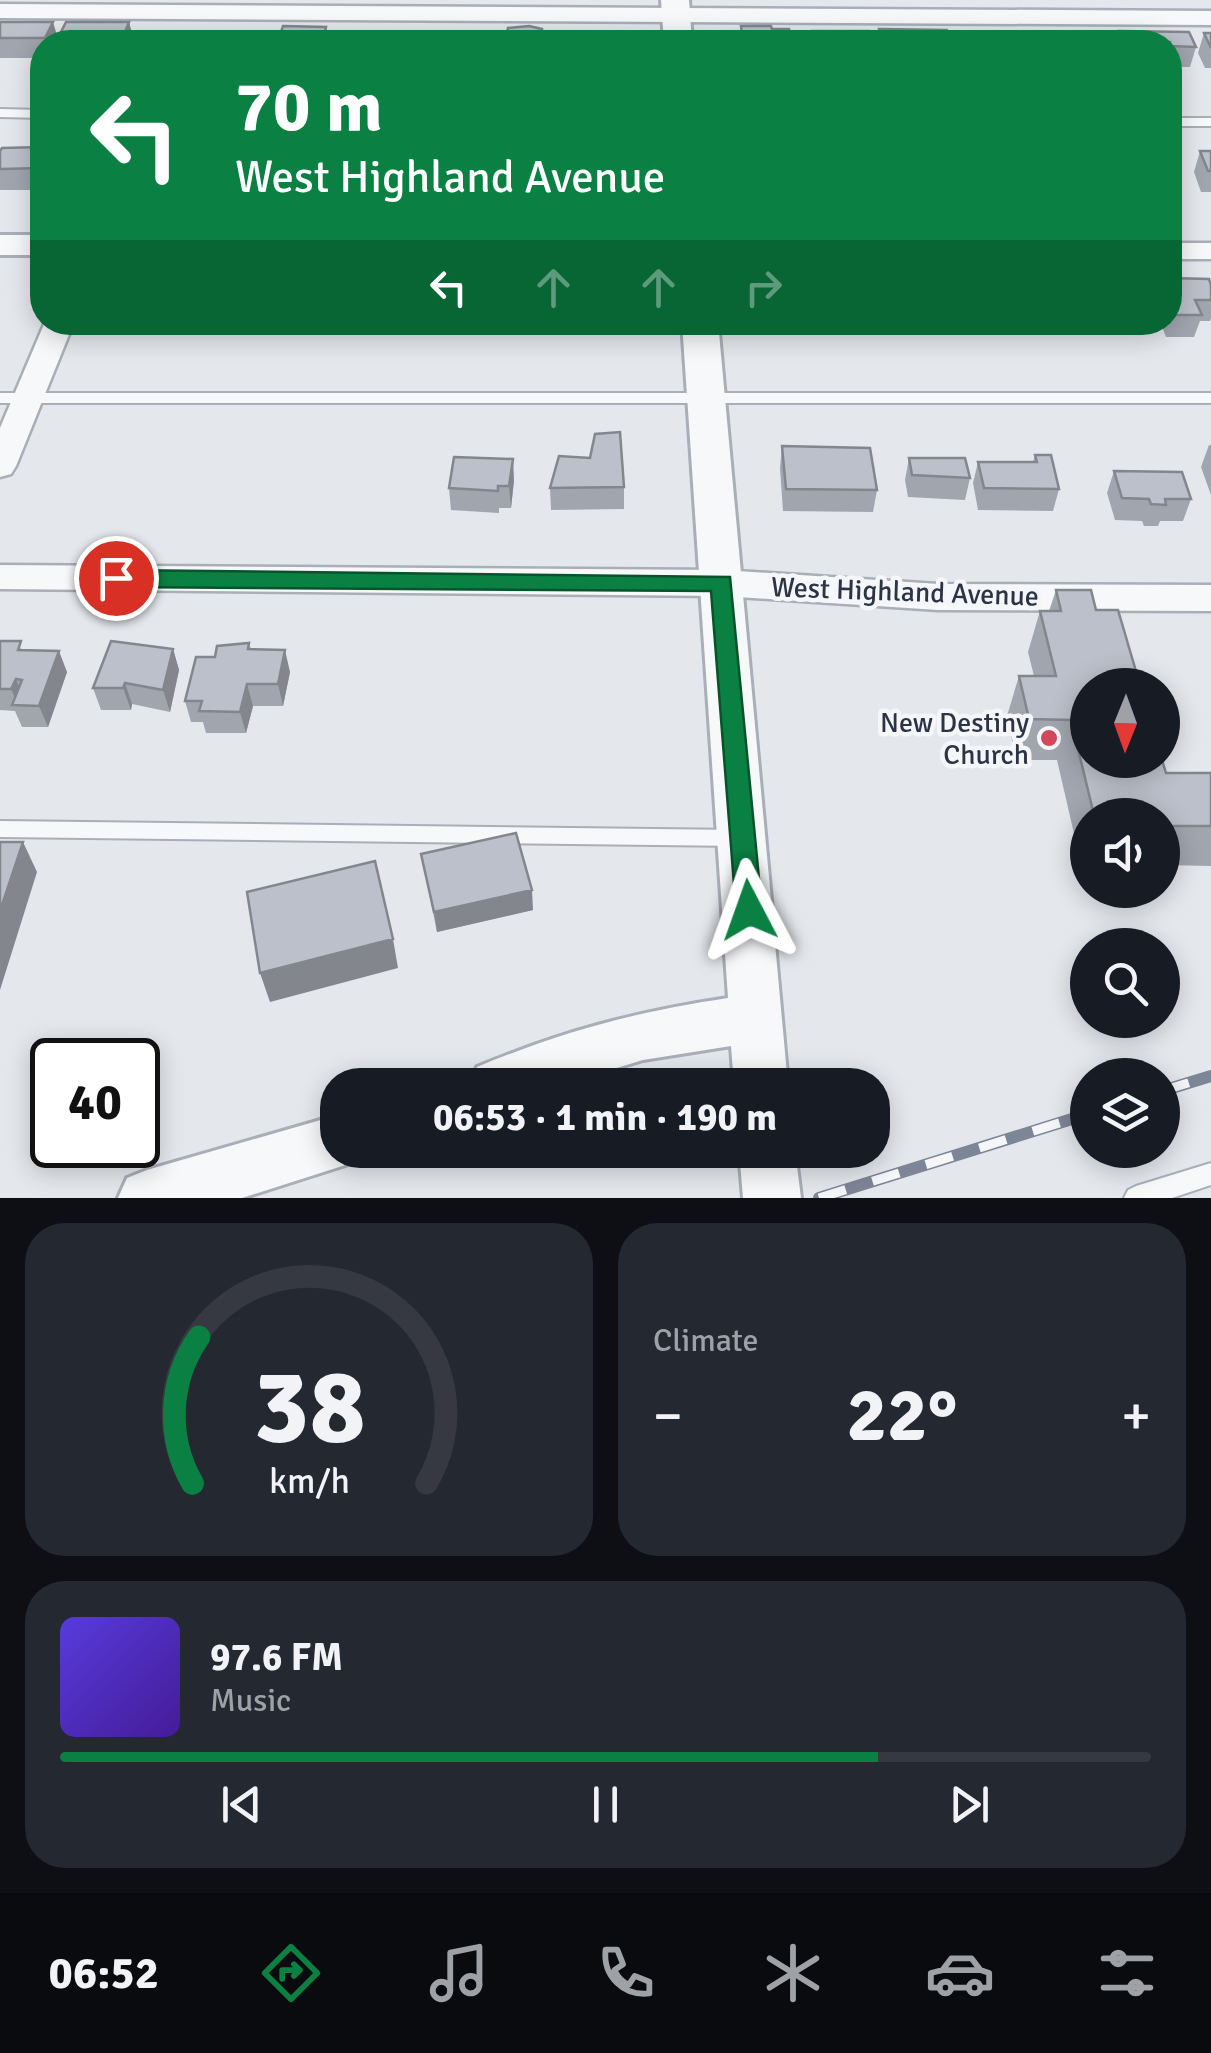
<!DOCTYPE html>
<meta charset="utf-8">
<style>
body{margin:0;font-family:Signika,sans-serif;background:#242831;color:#f1f3f6;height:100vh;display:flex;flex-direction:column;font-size:38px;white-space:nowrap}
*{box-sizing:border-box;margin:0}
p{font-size:32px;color:#9ea1a6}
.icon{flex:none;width:55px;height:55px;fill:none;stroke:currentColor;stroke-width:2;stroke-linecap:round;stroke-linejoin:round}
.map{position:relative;height:1198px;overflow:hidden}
.details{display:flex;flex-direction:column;gap:25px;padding:25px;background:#0d0f14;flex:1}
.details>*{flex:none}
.guide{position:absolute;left:30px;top:30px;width:1152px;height:305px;border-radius:40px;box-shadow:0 5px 25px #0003;background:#0b8043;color:#fff;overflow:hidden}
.needle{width:65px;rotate:181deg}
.controls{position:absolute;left:1070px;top:668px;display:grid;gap:20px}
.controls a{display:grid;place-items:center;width:110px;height:110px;border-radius:50%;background:#171b24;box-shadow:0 5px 25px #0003;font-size:50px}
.speed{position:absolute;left:30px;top:1038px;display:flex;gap:20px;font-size:50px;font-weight:700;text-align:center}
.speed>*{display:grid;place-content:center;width:130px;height:130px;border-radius:50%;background:#171b24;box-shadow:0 5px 25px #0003;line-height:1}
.speed .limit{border:5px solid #111;border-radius:15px;background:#fff;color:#111}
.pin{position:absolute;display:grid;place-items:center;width:85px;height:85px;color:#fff;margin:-42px;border:5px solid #fff;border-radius:50%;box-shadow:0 2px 10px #0007}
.me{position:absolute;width:110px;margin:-55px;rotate:356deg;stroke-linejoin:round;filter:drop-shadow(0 0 8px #0008)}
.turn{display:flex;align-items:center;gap:35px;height:210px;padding:0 40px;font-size:45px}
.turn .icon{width:130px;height:130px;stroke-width:2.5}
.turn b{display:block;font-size:70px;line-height:85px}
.lanes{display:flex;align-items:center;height:95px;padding:0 40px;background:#0003;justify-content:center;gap:50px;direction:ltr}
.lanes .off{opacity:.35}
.big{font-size:75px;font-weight:700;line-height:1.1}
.details .widget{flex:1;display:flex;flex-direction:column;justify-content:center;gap:15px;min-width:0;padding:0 35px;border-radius:40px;background:#242831}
.details .dial{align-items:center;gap:0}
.dial svg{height:260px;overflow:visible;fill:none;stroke:#363941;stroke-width:7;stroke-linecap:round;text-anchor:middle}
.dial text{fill:#f1f3f6;stroke:none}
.song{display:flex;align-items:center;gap:30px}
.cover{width:120px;height:120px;border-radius:15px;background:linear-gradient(135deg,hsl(250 70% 55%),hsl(260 70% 35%))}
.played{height:10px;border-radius:5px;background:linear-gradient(90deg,#0b8043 75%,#363941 75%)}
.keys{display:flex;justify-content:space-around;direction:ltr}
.heat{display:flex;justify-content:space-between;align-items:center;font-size:55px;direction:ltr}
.details .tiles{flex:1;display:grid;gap:25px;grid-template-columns:1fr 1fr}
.widget:last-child{grid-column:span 2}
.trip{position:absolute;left:320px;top:1068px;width:570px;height:100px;border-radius:40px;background:#171b24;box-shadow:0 5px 25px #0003;font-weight:700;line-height:100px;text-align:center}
.tab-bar{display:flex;height:160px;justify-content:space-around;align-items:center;background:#090b0e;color:#9ea1a6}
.tab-bar .icon{width:70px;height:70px}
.tab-bar .on{color:#0b8043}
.tab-bar b{font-size:45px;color:#f1f3f6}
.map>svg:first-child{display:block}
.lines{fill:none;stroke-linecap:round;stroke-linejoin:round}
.service-casing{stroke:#a9aeb7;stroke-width:4}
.minor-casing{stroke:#a9aeb7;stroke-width:5}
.tertiary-casing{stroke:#a9aeb7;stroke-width:6}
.service{fill:#f7f8fa;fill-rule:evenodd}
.minor{fill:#f7f8fa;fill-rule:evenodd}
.tertiary{fill:#f7f8fa;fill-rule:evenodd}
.rail-casing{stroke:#7d8696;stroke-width:12}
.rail{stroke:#f4f6f9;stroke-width:9;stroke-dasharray:28;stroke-linecap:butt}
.wall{fill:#a1a5ae}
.shaded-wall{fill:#83868d}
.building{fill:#bbc0ca;stroke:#83868d;stroke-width:2.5}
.route{fill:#0b8043;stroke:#07532c;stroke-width:2.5}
.poi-dot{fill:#d1495b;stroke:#f4f6f9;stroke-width:4}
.labels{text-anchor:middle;stroke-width:9;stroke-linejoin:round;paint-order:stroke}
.street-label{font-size:28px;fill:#2b3445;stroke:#f4f6f9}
.poi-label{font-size:28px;fill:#2b3445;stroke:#f4f6f9;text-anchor:end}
</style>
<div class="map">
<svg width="1211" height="1198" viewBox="0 0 1211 1198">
<rect width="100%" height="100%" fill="#e4e7ec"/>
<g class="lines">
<defs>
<path id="service" d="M 0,109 L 42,110 L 42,118 L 0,117 Z
M 1170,118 L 1211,118 L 1211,126 L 1170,126 Z
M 0,393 L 1211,393 L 1211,403 L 0,403 Z
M 0,821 L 739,830 L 746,832 L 749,838 L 746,844 L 739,846 L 0,837 Z
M 1211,1163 L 1211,1185 L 1172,1198 L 1124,1198 L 1128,1190 L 1136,1186 Z"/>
<path id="minor" d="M 0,4 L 1211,11 L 1211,25 L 0,18 Z
M 1170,243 L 1211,243 L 1211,259 L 1170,259 Z
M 45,322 L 74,322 L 16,466 L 11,474 L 0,477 L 0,428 Z
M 0,565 L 722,570 L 938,584 L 1211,585 L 1211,611 L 938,610 L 722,596 L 0,589 Z"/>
<path id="tertiary" d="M 661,0 L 689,0 L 692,42 L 664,42 Z
M 0,235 L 42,235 L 42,255 L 0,255 Z
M 682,322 L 718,322 L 788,1085 L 734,1085 L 731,1046 L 643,1060 L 561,1085 L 469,1085 L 477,1067 C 564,1031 635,1012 728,998 Z
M 338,1115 L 338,1150 L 363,1150 L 358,1161 L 242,1198 L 118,1198 L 127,1178 L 147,1170 Z
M 739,1150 L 795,1150 L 801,1198 L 743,1198 Z"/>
</defs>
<use href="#service" class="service-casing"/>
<use href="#minor" class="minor-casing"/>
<use href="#tertiary" class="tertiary-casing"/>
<use href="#service" class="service"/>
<use href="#minor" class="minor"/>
<use href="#tertiary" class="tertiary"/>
<defs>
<path id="rail" d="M 1162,1091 L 1211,1076
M 819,1198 L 1088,1114"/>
</defs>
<use href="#rail" class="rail-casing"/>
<use href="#rail" class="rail"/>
</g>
<path class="wall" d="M 0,22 L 59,42 L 42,42 L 42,58 L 0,58 Z
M 129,22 L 134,42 L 61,42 L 59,36 Z
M 1119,31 L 1196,47 L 1190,67 L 1170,67 L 1170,42 L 1116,42 Z
M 1204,33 L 1211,33 L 1211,68 L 1205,68 L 1198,53 Z
M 42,147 L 42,190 L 0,190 L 0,151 Z
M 1200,151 L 1211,151 L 1211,192 L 1201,192 L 1194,172 Z
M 1170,278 L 1211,285 L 1211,318 L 1210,321 L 1200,321 L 1194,337 L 1166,337 L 1161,324 L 1138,323 L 1170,322 Z
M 1054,322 L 1111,322 L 1110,325 Z
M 1209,445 L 1211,445 L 1211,495 L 1201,467 Z
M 782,446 L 877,490 L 873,512 L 783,511 L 780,468 Z
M 1035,455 L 1059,489 L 1053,511 L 978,510 L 973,483 L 978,462 L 1033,462 Z
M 909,458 L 970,478 L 965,500 L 908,497 L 905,480 Z
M 1114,471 L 1191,499 L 1183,521 L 1160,521 L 1158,526 L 1144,526 L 1142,521 L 1115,520 L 1107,493 Z
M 514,480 L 511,508 L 499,508 L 499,513 L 451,510 L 449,488 Z
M 624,487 L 624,509 L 551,510 L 550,488 Z
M 1056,590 L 1096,610 L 1166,773 L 1211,773 L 1211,866 L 1162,865 L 1162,815 L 1088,815 L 1088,864 L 1081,864 L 1057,760 L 1016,760 L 1007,716 L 1019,676 L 1034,676 L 1028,652 L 1040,611 L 1049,611 Z
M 0,641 L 25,650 L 67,672 L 48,727 L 22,727 L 15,711 L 0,710 Z
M 249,643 L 251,649 L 290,672 L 283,706 L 253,706 L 246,733 L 206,733 L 203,722 L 191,722 L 185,701 L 215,657 Z
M 173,649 L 179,670 L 170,712 L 132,704 L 131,710 L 101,710 L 93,688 Z
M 421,854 L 533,910 L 437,932 Z"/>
<path class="shaded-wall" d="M 53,22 L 59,42 L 46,42 L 45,38 Z
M 129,22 L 134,42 L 124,42 L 123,37 Z
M 326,27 L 328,42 L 322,42 Z
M 513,459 L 514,480 L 511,508 L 509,486 Z
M 173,649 L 179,670 L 170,712 L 163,690 Z
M 285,650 L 290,672 L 283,706 L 278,684 Z
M 59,651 L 67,672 L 48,727 L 39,706 Z
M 16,679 L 25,701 L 18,705 L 11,689 Z
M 125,683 L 132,704 L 131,710 L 123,688 Z
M 247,684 L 253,706 L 246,733 L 240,712 Z
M 23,842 L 37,872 L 0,990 L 0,911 Z
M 532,890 L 533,910 L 437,932 L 434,912 Z
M 393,939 L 398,968 L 270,1002 L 260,973 Z"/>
<path class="building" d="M 0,22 L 53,22 L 45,38 L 0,38 Z
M 66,22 L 129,22 L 123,37 L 102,37 L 99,42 L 70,42 L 73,36 L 59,36 Z
M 283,26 L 326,27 L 322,42 L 298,41 L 298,42 L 278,42 Z
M 529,26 L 542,29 L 540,42 L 505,42 L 508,28 Z
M 741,26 L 771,26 L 772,29 L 789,29 L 792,42 L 743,42 Z
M 879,29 L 947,30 L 950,42 L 882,42 Z
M 812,31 L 869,31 L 871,42 L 814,42 Z
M 1119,31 L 1189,32 L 1196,47 L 1170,46 L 1170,42 L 1124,42 Z
M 1043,32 L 1111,33 L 1115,42 L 1046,42 Z
M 962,33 L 1029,33 L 1032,42 L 965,42 Z
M 1204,33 L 1211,33 L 1211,48 Z
M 373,37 L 405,38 L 404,42 L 371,42 Z
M 42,147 L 42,168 L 0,169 L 0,151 L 2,148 Z
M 1200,151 L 1211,151 L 1211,171 L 1208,171 Z
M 1170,278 L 1209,279 L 1211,285 L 1211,300 L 1195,300 L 1202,315 L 1173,315 L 1170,307 Z
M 620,432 L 624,487 L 550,488 L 559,456 L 590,458 L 595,434 Z
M 782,446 L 870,448 L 877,490 L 786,489 Z
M 1035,455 L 1051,455 L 1059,489 L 984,488 L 978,462 L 1037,462 Z
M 454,457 L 513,459 L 509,486 L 498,486 L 498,491 L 449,488 Z
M 909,458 L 965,458 L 970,478 L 912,475 Z
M 1114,471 L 1182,472 L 1191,499 L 1165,499 L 1166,505 L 1151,504 L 1149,499 L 1122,498 Z
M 1056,590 L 1091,590 L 1096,610 L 1118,610 L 1140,685 L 1088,685 L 1088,760 L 1162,760 L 1166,773 L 1211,773 L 1211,826 L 1162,826 L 1162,815 L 1094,815 L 1071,720 L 1029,719 L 1019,676 L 1056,676 L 1040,611 L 1061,611 Z
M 0,641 L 21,641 L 18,650 L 59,651 L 39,706 L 12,705 L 22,680 L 16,679 L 11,689 L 0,689 Z
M 111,641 L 173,649 L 163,690 L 125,683 L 123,688 L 93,688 Z
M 249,643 L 248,649 L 285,650 L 278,684 L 247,684 L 240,712 L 199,711 L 202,701 L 185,701 L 196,657 L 215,657 L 217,646 Z
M 516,833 L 532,890 L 434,912 L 421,854 Z
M 0,842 L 23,842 L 0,911 Z
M 375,861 L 393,939 L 260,973 L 247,892 Z"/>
<path class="route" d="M 116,570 L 730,577 L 762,910 L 759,918 L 749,922 L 739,918 L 736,910 L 711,591 L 116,587 L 105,578 Z"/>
<circle class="poi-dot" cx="1049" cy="738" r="10"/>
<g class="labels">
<g class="street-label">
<text transform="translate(905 591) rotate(2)" y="10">West Highland Avenue</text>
</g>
<g class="poi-label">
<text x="1029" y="732">New Destiny<tspan x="1029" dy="32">Church</tspan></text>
</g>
</g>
</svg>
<div class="controls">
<a><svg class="needle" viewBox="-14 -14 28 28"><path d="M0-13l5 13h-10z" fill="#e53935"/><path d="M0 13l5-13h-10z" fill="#9ea1a6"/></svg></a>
<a><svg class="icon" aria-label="sound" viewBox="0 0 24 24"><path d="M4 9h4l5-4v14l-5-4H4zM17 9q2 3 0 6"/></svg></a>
<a><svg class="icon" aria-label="search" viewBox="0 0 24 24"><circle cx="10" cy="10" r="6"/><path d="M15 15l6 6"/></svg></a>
<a><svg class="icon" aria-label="layers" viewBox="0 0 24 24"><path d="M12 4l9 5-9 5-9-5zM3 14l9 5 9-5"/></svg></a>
</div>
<div class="speed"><div class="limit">40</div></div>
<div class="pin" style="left:116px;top:578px;background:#d93025"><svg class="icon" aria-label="arrive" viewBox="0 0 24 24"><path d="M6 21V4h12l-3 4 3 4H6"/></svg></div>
<svg class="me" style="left:749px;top:910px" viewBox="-20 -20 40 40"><path d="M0-17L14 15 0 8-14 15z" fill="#0b8043" stroke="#fff" stroke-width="4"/></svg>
<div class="trip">06:53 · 1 min · 190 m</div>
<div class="guide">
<div class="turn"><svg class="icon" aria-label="left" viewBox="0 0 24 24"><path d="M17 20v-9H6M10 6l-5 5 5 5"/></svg><div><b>70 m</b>West Highland Avenue</div></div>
<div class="lanes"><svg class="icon" aria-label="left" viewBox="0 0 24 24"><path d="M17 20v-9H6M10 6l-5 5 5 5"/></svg><svg class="icon off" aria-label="ahead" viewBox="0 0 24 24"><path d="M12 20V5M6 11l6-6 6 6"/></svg><svg class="icon off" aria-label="ahead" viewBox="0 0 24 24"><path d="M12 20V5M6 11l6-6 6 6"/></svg><svg class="icon off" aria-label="right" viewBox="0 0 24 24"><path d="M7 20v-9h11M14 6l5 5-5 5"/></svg></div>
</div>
</div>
<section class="details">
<div class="tiles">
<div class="widget dial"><svg viewBox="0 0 100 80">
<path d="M14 69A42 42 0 1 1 86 69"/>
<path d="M14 69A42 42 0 0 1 16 24" stroke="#0b8043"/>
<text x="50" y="56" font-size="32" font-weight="700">38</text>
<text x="50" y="72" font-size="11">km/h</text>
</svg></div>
<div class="widget"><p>Climate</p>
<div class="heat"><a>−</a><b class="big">22°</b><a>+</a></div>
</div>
<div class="widget">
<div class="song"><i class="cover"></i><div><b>97.6 FM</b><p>Music</p></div></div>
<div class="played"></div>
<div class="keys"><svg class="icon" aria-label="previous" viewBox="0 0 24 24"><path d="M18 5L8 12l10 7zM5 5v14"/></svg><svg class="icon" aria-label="pause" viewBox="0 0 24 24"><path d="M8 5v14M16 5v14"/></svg><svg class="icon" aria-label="next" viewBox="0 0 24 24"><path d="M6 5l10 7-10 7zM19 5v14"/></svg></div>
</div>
</div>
</section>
<nav class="tab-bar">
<b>06:52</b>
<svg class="icon on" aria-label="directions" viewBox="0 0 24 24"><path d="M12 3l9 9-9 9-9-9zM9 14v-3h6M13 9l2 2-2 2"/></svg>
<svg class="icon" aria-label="music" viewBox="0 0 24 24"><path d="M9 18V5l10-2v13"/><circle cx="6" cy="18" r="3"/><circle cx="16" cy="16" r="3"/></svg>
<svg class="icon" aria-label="phone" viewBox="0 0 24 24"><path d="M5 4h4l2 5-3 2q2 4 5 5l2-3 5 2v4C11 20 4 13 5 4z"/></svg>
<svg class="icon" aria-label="climate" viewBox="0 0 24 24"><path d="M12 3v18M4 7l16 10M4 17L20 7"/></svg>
<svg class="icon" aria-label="car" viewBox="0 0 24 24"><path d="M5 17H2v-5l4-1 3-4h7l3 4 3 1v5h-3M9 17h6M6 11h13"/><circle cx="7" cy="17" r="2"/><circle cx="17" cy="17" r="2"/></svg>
<svg class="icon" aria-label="filters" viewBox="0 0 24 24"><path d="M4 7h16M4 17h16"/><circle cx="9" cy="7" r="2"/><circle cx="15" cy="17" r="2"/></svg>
</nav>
